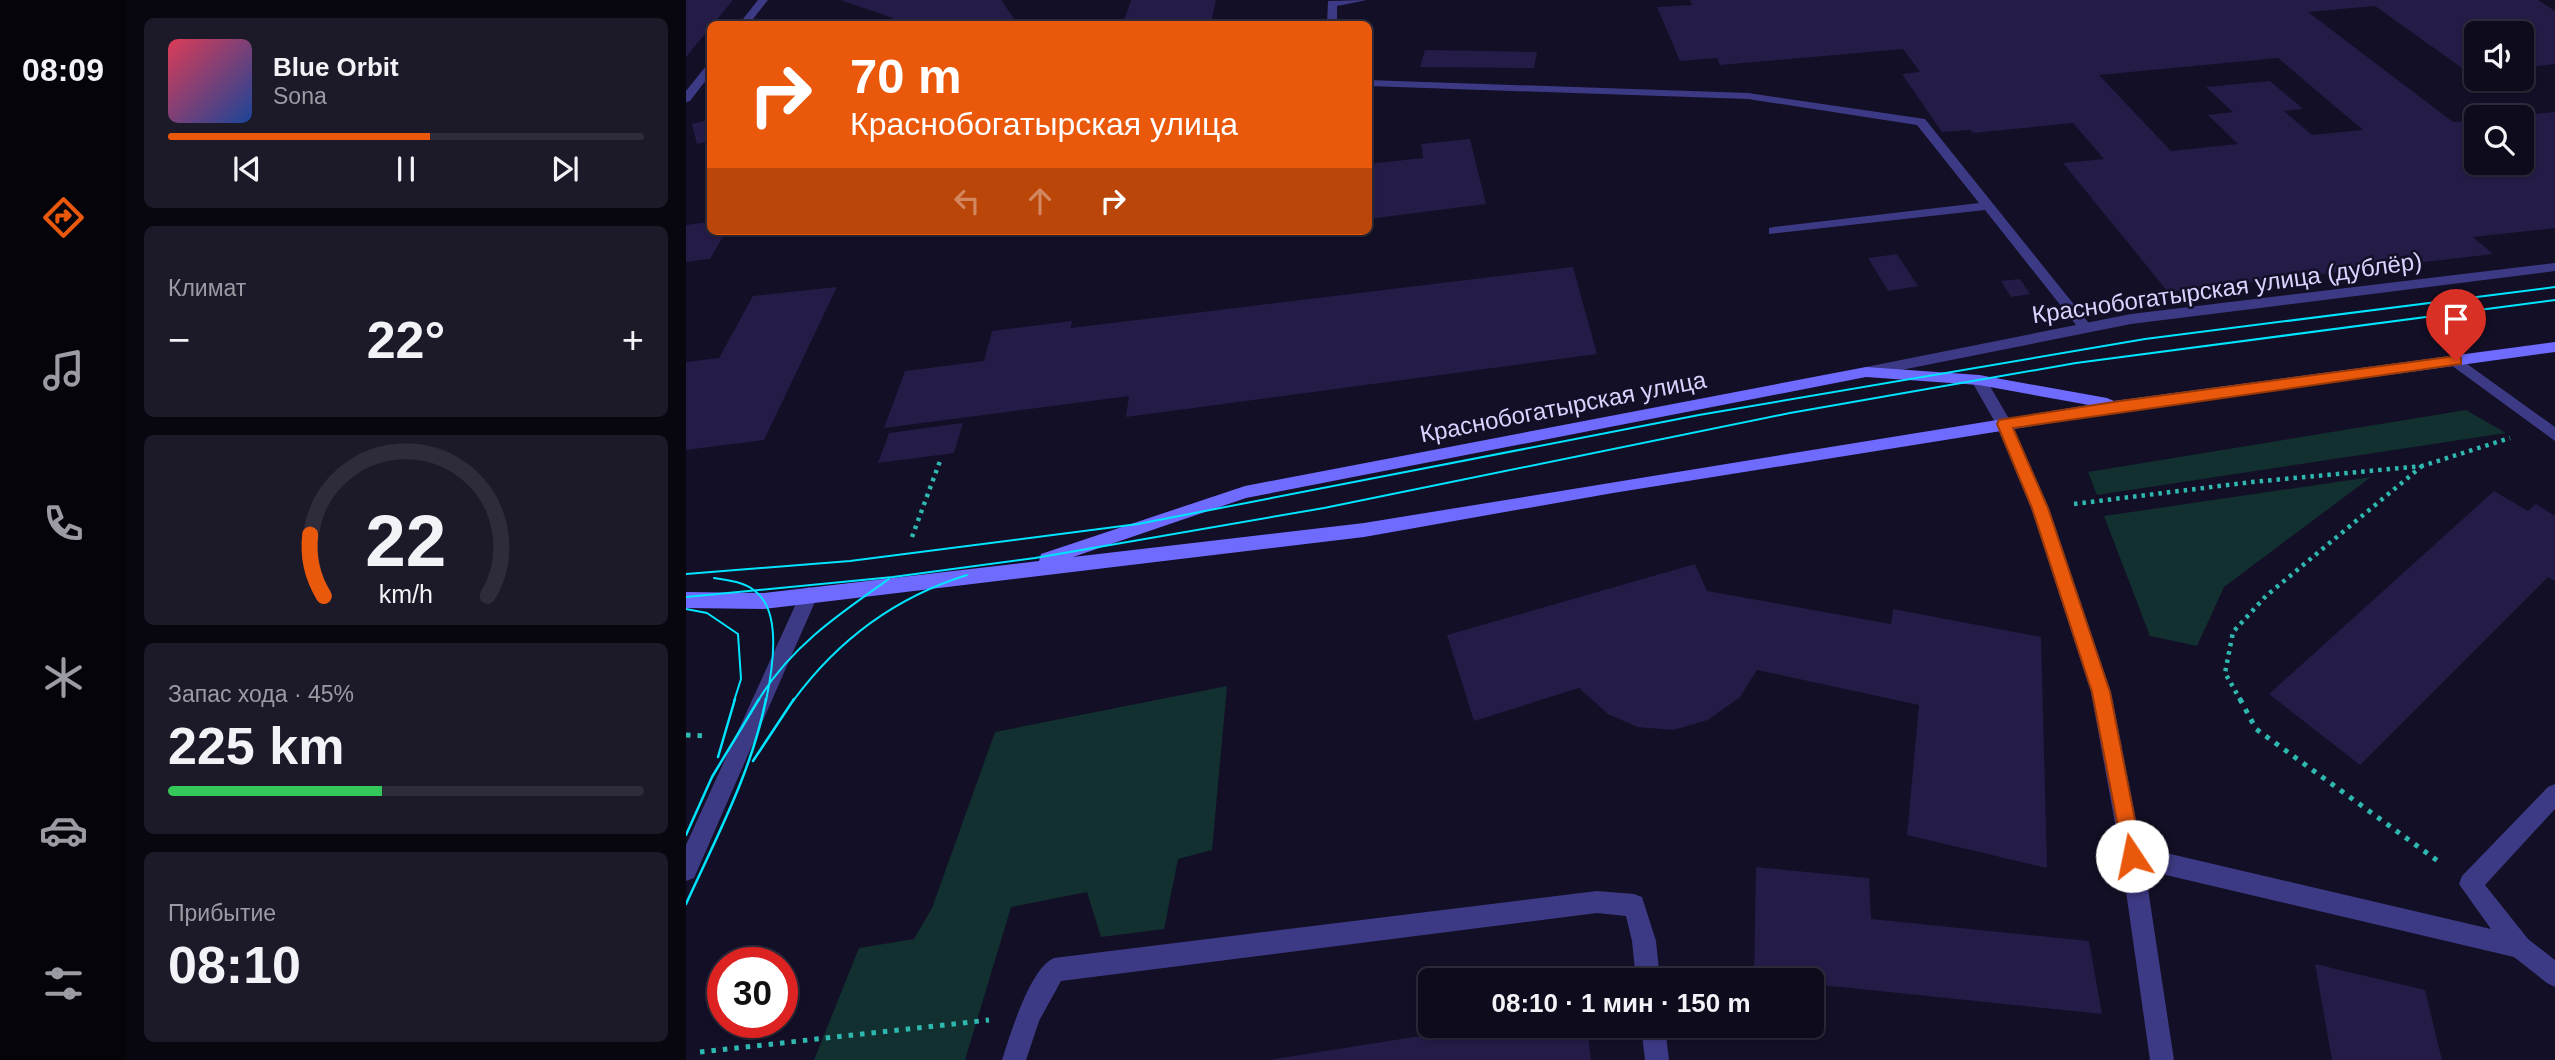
<!DOCTYPE html>
<html lang="ru">
<meta charset="utf-8">
<style>
body{margin:0;font-family:Helvetica,sans-serif;background:#1c1929;color:#f1f3f6;height:100vh;display:flex;flex-direction:column;font-size:26px;white-space:nowrap}
*{box-sizing:border-box;margin:0}
p{font-size:23px;color:#9b9ba3}
.icon{flex:none;width:38px;height:38px;fill:none;stroke:currentColor;stroke-width:2;stroke-linecap:round;stroke-linejoin:round}
.map{position:relative;flex:1;overflow:hidden}
.drawer{display:flex;flex-direction:column;gap:18px;padding:18px;background:#08060f;width:560px}
.drawer>*{flex:none}
.guide{position:absolute;left:21px;top:21px;width:665px;height:214px;border-radius:10px;box-shadow:0 2px 5px #0004,0 0 0 2px #2e2b3b;background:#ea580c;color:#fff;overflow:hidden}
.fabs{position:absolute;left:1778px;top:21px;display:grid;gap:14px}
.fabs a{display:grid;place-items:center;width:70px;height:70px;border-radius:10px;background:#0e0b1c;box-shadow:0 2px 5px #0004,0 0 0 2px #2e2b3b;font-size:35px}
.speed{position:absolute;left:21px;top:947px;display:flex;gap:14px;font-size:35px;font-weight:700;text-align:center}
.speed>*{display:grid;place-content:center;width:91px;height:91px;border-radius:50%;background:#0e0b1c;box-shadow:0 2px 5px #0004,0 0 0 2px #2e2b3b;line-height:1}
.speed .limit{border:10px solid #d22;background:#fff;color:#111}
.pin{position:absolute;display:grid;place-items:center;width:60px;height:60px;color:#fff;margin:-72px -30px;border-radius:50% 50% 50% 0;rotate:-45deg;box-shadow:0 0 7px #0007}
.pin .icon{rotate:45deg}
.me{position:absolute;width:77px;margin:-38px;rotate:349deg;stroke-linejoin:round;filter:drop-shadow(0 0 5px #0008)}
.turn{display:flex;align-items:center;gap:24px;height:147px;padding:0 28px;font-size:32px}
.turn .icon{width:91px;height:91px;stroke-width:2.5}
.turn b{display:block;font-size:49px;line-height:60px}
.lanes{display:flex;align-items:center;height:66px;padding:0 28px;background:#0003;justify-content:center;gap:35px;direction:ltr}
.lanes .off{opacity:.35}
.big{font-size:52px;font-weight:700;line-height:1.1}
.drawer .widget{flex:1;display:flex;flex-direction:column;justify-content:center;gap:10px;min-width:0;padding:0 24px;border-radius:10px;background:#1c1929}
.drawer .dial{align-items:center;gap:0}
.dial svg{height:182px;overflow:visible;fill:none;stroke:#2e2b3b;stroke-width:7;stroke-linecap:round;text-anchor:middle}
.dial text{fill:#f1f3f6;stroke:none}
.song{display:flex;align-items:center;gap:21px}
.cover{width:84px;height:84px;border-radius:10px;background:linear-gradient(135deg,hsl(350 70% 55%),hsl(220 70% 35%))}
.played{height:7px;border-radius:4px;background:linear-gradient(90deg,#ea580c 55%,#2e2b3b 55%)}
.keys{display:flex;justify-content:space-around;direction:ltr}
.heat{display:flex;justify-content:space-between;align-items:center;font-size:38px;direction:ltr}
.charge{height:10px;border-radius:5px;background:linear-gradient(90deg,#34c759 45%,#2e2b3b 0)}
.trip{position:absolute;left:732px;top:968px;width:406px;height:70px;border-radius:10px;background:#0e0b1c;box-shadow:0 2px 5px #0004,0 0 0 2px #2e2b3b;font-weight:700;line-height:70px;text-align:center}
main{display:flex;flex:1;min-height:0}
.dock{display:flex;flex-direction:column;width:126px;justify-content:space-around;align-items:center;background:#06040b;color:#9b9ba3}
.dock .icon{width:49px;height:49px}
.dock .on{color:#ea580c}
.dock b{font-size:32px;color:#f1f3f6}
.map>svg:first-child{display:block}
.green{fill:#12302f}
.building{fill:#241b47;fill-rule:evenodd}
.lines{fill:none;stroke-linecap:round;stroke-linejoin:round}
.path-far1{stroke:#2fb8b0;stroke-width:4.5;stroke-dasharray:3.5 5;stroke-linecap:butt}
.path{stroke:#2fb8b0;stroke-width:5;stroke-dasharray:4.5 7;stroke-linecap:butt}
.service{fill:#3d3a85;fill-rule:evenodd}
.minor{fill:#3d3a85;fill-rule:evenodd}
.tertiary{fill:#3d3a85;fill-rule:evenodd}
.secondary{fill:#6f6bff;fill-rule:evenodd}
.tram-far1{stroke:#00e5ff;stroke-width:2}
.tram{stroke:#00e5ff;stroke-width:2.5}
.route{fill:#ea580c;stroke:#983908;stroke-width:2}
.labels{text-anchor:middle;stroke-width:5;stroke-linejoin:round;paint-order:stroke}
.street-label{font-size:24px;fill:#d9d4ff;stroke:#130f26}
</style>
<main>
<nav class="dock">
<b>08:09</b>
<svg class="icon on" aria-label="directions" viewBox="0 0 24 24"><path d="M12 3l9 9-9 9-9-9zM9 14v-3h6M13 9l2 2-2 2"/></svg>
<svg class="icon" aria-label="music" viewBox="0 0 24 24"><path d="M9 18V5l10-2v13"/><circle cx="6" cy="18" r="3"/><circle cx="16" cy="16" r="3"/></svg>
<svg class="icon" aria-label="phone" viewBox="0 0 24 24"><path d="M5 4h4l2 5-3 2q2 4 5 5l2-3 5 2v4C11 20 4 13 5 4z"/></svg>
<svg class="icon" aria-label="climate" viewBox="0 0 24 24"><path d="M12 3v18M4 7l16 10M4 17L20 7"/></svg>
<svg class="icon" aria-label="car" viewBox="0 0 24 24"><path d="M5 17H2v-5l4-1 3-4h7l3 4 3 1v5h-3M9 17h6M6 11h13"/><circle cx="7" cy="17" r="2"/><circle cx="17" cy="17" r="2"/></svg>
<svg class="icon" aria-label="filters" viewBox="0 0 24 24"><path d="M4 7h16M4 17h16"/><circle cx="9" cy="7" r="2"/><circle cx="15" cy="17" r="2"/></svg>
</nav>
<section class="drawer">
<div class="widget">
<div class="song"><i class="cover"></i><div><b>Blue Orbit</b><p>Sona</p></div></div>
<div class="played"></div>
<div class="keys"><svg class="icon" aria-label="previous" viewBox="0 0 24 24"><path d="M18 5L8 12l10 7zM5 5v14"/></svg><svg class="icon" aria-label="pause" viewBox="0 0 24 24"><path d="M8 5v14M16 5v14"/></svg><svg class="icon" aria-label="next" viewBox="0 0 24 24"><path d="M6 5l10 7-10 7zM19 5v14"/></svg></div>
</div>
<div class="widget"><p>Климат</p>
<div class="heat"><a>−</a><b class="big">22°</b><a>+</a></div>
</div>
<div class="widget dial"><svg viewBox="0 0 100 80">
<path d="M14 69A42 42 0 1 1 86 69"/>
<path d="M14 69A42 42 0 0 1 8 42" stroke="#ea580c"/>
<text x="50" y="56" font-size="32" font-weight="700">22</text>
<text x="50" y="72" font-size="11">km/h</text>
</svg></div>
<div class="widget"><p>Запас хода · 45%</p><b class="big">225 km</b><div class="charge"></div></div>
<div class="widget"><p>Прибытие</p><b class="big">08:10</b></div>
</section>
<div class="map">
<svg width="1869" height="1060" viewBox="0 0 1869 1060">
<rect width="100%" height="100%" fill="#130f26"/>
<path class="green" d="M 1780,410 L 1820,433 L 1411,495 L 1402,472 Z
M 1685,477 L 1538,587 L 1511,646 L 1464,636 L 1418,516 Z
M 541,686 L 526,850 L 492,859 L 478,929 L 415,937 L 401,892 L 325,907 L 279,1060 L 128,1060 L 173,948 L 228,939 L 246,908 L 309,732 Z"/>
<path class="building" d="M 0,0 L 47,0 L 0,57 Z
M 154,0 L 315,0 L 332,24 L 211,24 L 207,18 Z
M 445,0 L 530,0 L 525,24 L 437,24 Z
M 1004,0 L 1852,0 L 1869,11 L 1869,64 L 1836,68 L 1836,33 L 1790,33 L 1790,72 L 1783,73 L 1689,6 L 1622,12 L 1767,122 L 1790,120 L 1790,163 L 1836,163 L 1836,115 L 1869,112 L 1869,228 L 1787,237 L 1807,254 L 1482,292 L 1377,163 L 1418,159 L 1387,123 L 1287,133 L 1284,130 L 1256,132 L 1216,74 L 1234,72 L 1217,49 L 1034,65 L 1031,58 L 994,61 L 971,7 L 1006,5 ZM 1592,58 L 1677,130 L 1626,135 L 1598,111 L 1617,109 L 1584,81 L 1520,87 L 1547,112 L 1522,115 L 1552,144 L 1485,151 L 1413,75 Z
M 739,50 L 851,52 L 848,68 L 734,67 Z
M 24,119 L 24,141 L 11,144 L 6,124 Z
M 784,139 L 800,204 L 682,219 L 682,164 L 737,158 L 735,144 Z
M 24,222 L 24,231 L 40,231 L 24,259 L 0,262 L 0,225 Z
M 1211,254 L 1232,286 L 1202,291 L 1182,258 Z
M 887,267 L 911,354 L 440,417 L 443,396 L 198,428 L 219,371 L 298,361 L 306,331 L 386,321 L 385,328 Z
M 1334,279 L 1344,294 L 1325,297 L 1315,281 Z
M 151,287 L 78,440 L 0,450 L 0,362 L 33,358 L 67,296 Z
M 277,423 L 268,453 L 192,463 L 203,433 Z
M 1808,491 L 1842,511 L 1850,504 L 1869,516 L 1869,581 L 1862,577 L 1674,765 L 1583,694 Z
M 1009,564 L 1021,591 L 1205,624 L 1207,609 L 1355,637 L 1361,868 L 1221,835 L 1233,705 L 1071,670 L 1054,697 L 1022,720 L 987,730 L 951,727 L 922,714 L 893,688 L 788,721 L 761,635 Z
M 1070,867 L 1183,878 L 1185,919 L 1403,941 L 1416,1014 L 1125,984 L 1125,980 L 1068,978 Z
M 1629,964 L 1739,990 L 1756,1060 L 1646,1060 Z
M 798,1026 L 901,1026 L 905,1060 L 582,1060 Z"/>
<g class="lines">
<path class="path-far1" d="M 1388,504 L 1566,482 L 1736,466 L 1824,438
M 226,537 L 254,461
M 1555,701 L 1539,673 L 1547,632 L 1580,596 L 1736,466"/>
<path class="path" d="M 1554,699 L 1570,729 L 1756,864
M 0,735 L 23,736
M 14,1052 L 303,1020"/>
<path class="service" d="M 72,0 L 82,0 L 63,24 L 53,24 Z
M 681,0 L 651,6 L 651,24 L 641,24 L 642,1 Z
M 24,65 L 24,75 L 4,101 L 0,102 L 0,91 L 20,66 Z
M 682,80 L 1062,93 L 1239,119 L 1406,327 L 1399,332 L 1394,330 L 1299,210 L 1083,234 L 1083,228 L 1088,227 L 1293,203 L 1231,125 L 1062,99 L 682,86 Z
M 1770,356 L 1869,427 L 1869,441 L 1765,365 L 1762,361 L 1765,357 Z
M 1869,784 L 1869,809 L 1799,885 L 1842,939 L 1869,960 L 1869,987 L 1861,983 L 1828,957 L 1446,867 L 1438,864 L 1435,856 L 1438,848 L 1446,845 L 1805,929 L 1773,884 L 1776,876 L 1862,787 Z
M 911,891 L 948,894 L 956,897 L 970,941 L 974,980 L 950,980 L 946,941 L 940,916 L 911,913 L 375,981 L 353,1021 L 340,1060 L 316,1060 C 324,1035 344,968 368,958 Z
M 955,1026 L 979,1026 L 983,1060 L 959,1060 Z"/>
<path class="minor" d="M 1869,263 L 1869,271 L 1445,324 L 1180,377 L 1172,372 L 1180,367 L 1445,314 Z
M 1293,375 L 1298,376 L 1326,424 L 1363,508 L 1425,692 L 1457,856 L 1488,1060 L 1464,1060 L 1435,856 L 1405,692 L 1345,508 L 1310,424 L 1285,380 Z"/>
<path class="tertiary" d="M 123,587 L 130,590 L 132,595 L 8,878 L 0,881 L 0,845 L 114,595 L 116,590 Z"/>
<path class="secondary" d="M 1869,342 L 1869,352 L 1434,412 L 927,493 L 678,537 L 78,609 L 0,608 L 0,592 L 78,593 L 353,561 L 355,554 L 559,486 L 1180,367 L 1293,375 L 1421,398 L 1428,401 ZM 1180,377 L 1293,385 L 1403,405 L 678,523 L 387,557 L 560,498 Z"/>
<path class="tram-far1" d="M 0,574 L 164,561 L 452,524 L 1013,415 L 1459,339 L 1869,287
M 28,578 C 42,580 58,582 69,591 C 97,612 86,672 80,701
M 0,597 L 207,577 L 349,558 L 638,508 L 1104,413 L 1390,363 L 1869,300
M 0,609 L 21,613 L 52,634 L 55,679 L 48,701
M 72,701 C 103,648 153,614 203,579
M 107,701 C 151,641 210,597 281,575"/>
<path class="tram" d="M 32,757 L 49,699
M 67,761 L 108,699
M 0,835 L 26,777 L 73,699
M 0,904 C 30,838 66,771 80,699"/>
</g>
<path class="route" d="M 1770,356 L 1775,358 L 1775,364 L 1327,428 L 1362,508 L 1424,692 L 1456,856 L 1453,863 L 1446,866 L 1439,863 L 1406,692 L 1346,508 L 1311,424 L 1313,420 L 1434,401 Z"/>
<g class="labels">
<g class="street-label">
<text transform="translate(1541 288) rotate(-8)" y="8">Краснобогатырская улица (дублёр)</text>
<text transform="translate(877 407) rotate(-11)" y="8">Краснобогатырская улица</text>
</g>
</g>
</svg>
<div class="fabs">
<a><svg class="icon" aria-label="sound" viewBox="0 0 24 24"><path d="M4 9h4l5-4v14l-5-4H4zM17 9q2 3 0 6"/></svg></a>
<a><svg class="icon" aria-label="search" viewBox="0 0 24 24"><circle cx="10" cy="10" r="6"/><path d="M15 15l6 6"/></svg></a>
</div>
<div class="speed"><div class="limit">30</div></div>
<div class="pin" style="left:1770px;top:361px;background:#d93025"><svg class="icon" aria-label="arrive" viewBox="0 0 24 24"><path d="M6 21V4h12l-3 4 3 4H6"/></svg></div>
<svg class="me" style="left:1446px;top:856px" viewBox="-20 -20 40 40"><circle r="19" fill="#fff"/><path d="M0-13L10 11 0 6-10 11z" fill="#ea580c"/></svg>
<div class="trip">08:10 · 1 мин · 150 m</div>
<div class="guide">
<div class="turn"><svg class="icon" aria-label="right" viewBox="0 0 24 24"><path d="M7 20v-9h11M14 6l5 5-5 5"/></svg><div><b>70 m</b>Краснобогатырская улица</div></div>
<div class="lanes"><svg class="icon off" aria-label="left" viewBox="0 0 24 24"><path d="M17 20v-9H6M10 6l-5 5 5 5"/></svg><svg class="icon off" aria-label="ahead" viewBox="0 0 24 24"><path d="M12 20V5M6 11l6-6 6 6"/></svg><svg class="icon" aria-label="right" viewBox="0 0 24 24"><path d="M7 20v-9h11M14 6l5 5-5 5"/></svg></div>
</div>
</div>
</main>
